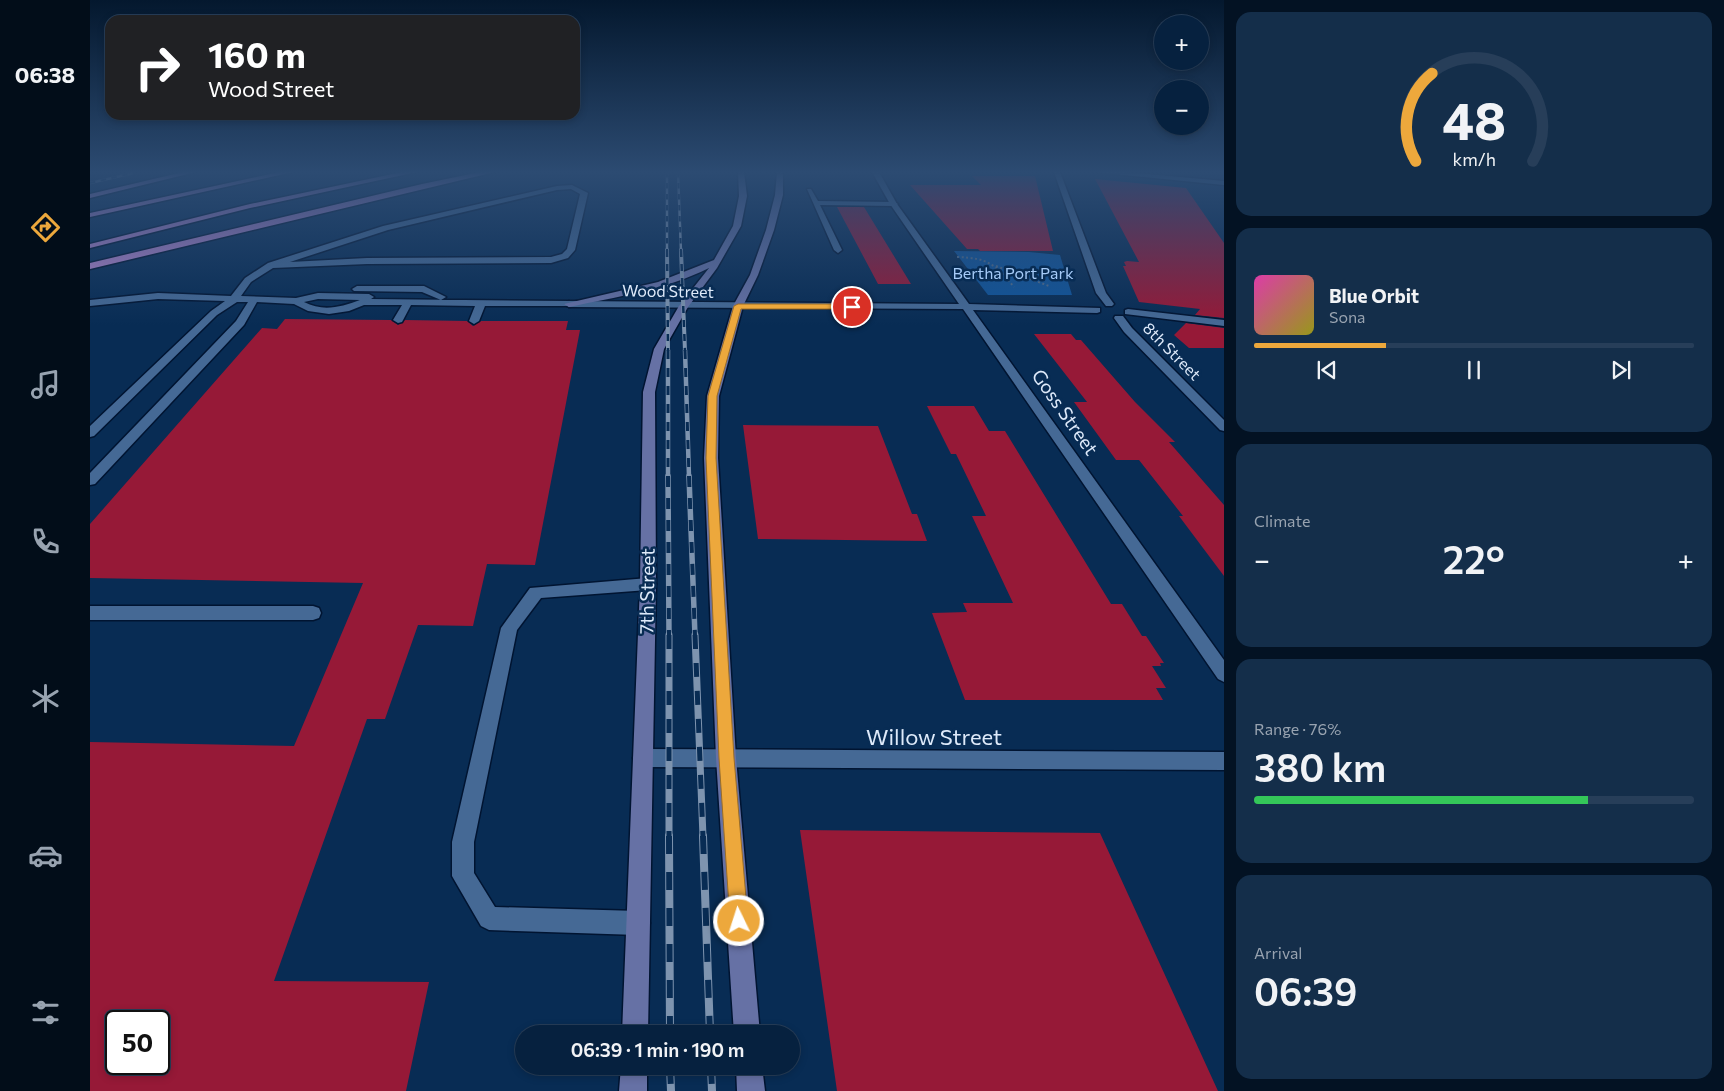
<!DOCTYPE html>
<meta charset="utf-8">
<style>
body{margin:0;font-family:Commissioner,sans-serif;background:#142e4a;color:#f1f3f6;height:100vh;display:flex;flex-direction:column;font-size:19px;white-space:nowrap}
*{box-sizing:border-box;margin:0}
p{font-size:16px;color:#98a3b0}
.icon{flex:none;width:28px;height:28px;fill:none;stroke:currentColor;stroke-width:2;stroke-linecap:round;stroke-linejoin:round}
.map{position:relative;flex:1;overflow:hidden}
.details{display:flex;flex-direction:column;gap:12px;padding:12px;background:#031223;width:500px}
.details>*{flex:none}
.top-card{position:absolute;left:15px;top:15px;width:475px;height:105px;border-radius:15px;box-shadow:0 2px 8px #0003,0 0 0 1px #273e59;background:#202124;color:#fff;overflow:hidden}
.controls{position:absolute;left:1064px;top:15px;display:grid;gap:10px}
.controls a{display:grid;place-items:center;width:55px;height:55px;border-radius:50%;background:#06213f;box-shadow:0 2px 8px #0003,0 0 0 1px #273e59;font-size:25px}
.speed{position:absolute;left:15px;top:1010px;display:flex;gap:10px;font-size:25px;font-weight:700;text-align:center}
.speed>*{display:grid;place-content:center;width:65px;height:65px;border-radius:50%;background:#06213f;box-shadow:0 2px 8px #0003,0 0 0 1px #273e59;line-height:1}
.speed .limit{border:2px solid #111;border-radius:8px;background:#fff;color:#111}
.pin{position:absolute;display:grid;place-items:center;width:42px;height:42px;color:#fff;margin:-21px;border:2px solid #fff;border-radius:50%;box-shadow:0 1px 5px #0007}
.me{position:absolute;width:55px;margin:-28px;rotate:356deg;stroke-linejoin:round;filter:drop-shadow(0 0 4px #0008)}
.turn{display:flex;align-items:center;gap:18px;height:105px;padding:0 20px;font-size:22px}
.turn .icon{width:65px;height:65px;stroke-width:2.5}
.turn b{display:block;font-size:35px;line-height:42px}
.big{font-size:38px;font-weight:600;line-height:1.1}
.details .tile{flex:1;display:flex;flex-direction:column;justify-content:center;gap:8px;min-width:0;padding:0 18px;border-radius:15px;background:#142e4a}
.details .dial{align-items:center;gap:0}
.dial svg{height:130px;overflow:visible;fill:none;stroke:#273e59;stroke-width:7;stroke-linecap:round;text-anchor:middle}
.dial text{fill:#f1f3f6;stroke:none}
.song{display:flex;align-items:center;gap:15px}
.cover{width:60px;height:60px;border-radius:8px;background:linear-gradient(135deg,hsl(320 70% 55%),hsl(60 70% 35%))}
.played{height:5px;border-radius:2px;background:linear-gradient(90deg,#eda83c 30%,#273e59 30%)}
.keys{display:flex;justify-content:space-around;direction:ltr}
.heat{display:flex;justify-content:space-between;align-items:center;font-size:28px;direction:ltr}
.charge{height:8px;border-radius:4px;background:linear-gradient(90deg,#34c759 76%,#273e59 0)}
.trip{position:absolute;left:425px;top:1025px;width:285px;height:50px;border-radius:25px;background:#06213f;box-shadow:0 2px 8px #0003,0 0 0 1px #273e59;font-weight:600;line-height:50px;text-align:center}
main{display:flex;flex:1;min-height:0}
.tab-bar{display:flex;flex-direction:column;width:90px;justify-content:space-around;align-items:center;background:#020d19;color:#98a3b0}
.tab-bar .icon{width:35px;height:35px}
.tab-bar .selected{color:#eda83c}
.tab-bar b{font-size:22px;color:#f1f3f6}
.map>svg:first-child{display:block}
.green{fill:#10549a}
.building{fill:#961937;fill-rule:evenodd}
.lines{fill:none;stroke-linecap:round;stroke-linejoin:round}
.lane-casing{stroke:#001431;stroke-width:3}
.street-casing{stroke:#001431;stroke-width:3}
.secondary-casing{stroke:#001431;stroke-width:3}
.highway-casing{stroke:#001431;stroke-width:3}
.path{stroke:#506c8c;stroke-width:2;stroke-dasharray:2 2.5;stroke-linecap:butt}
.lane{fill:#456995;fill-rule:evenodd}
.street{fill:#456995;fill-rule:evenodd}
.secondary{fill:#6671a5;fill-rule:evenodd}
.highway{fill:#b384cb;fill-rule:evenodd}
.rail-far5-casing{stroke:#7e94af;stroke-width:2.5}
.rail-far4-casing{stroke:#7e94af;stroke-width:4}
.rail-far3-casing{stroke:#7e94af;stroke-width:4.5}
.rail-far2-casing{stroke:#7e94af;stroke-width:5.5}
.rail-far1-casing{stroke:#7e94af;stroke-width:7}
.rail-casing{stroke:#7e94af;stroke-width:8}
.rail-far5{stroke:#082c54;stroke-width:2;stroke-dasharray:5.5;stroke-linecap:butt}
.rail-far4{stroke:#082c54;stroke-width:2.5;stroke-dasharray:7;stroke-linecap:butt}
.rail-far3{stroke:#082c54;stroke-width:3;stroke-dasharray:9;stroke-linecap:butt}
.rail-far2{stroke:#082c54;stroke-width:4;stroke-dasharray:11;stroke-linecap:butt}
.rail-far1{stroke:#082c54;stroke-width:5;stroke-dasharray:14;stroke-linecap:butt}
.rail{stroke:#082c54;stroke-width:6;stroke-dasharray:18;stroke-linecap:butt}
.route{fill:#eda83c;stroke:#9a6d27}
.labels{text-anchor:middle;stroke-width:5;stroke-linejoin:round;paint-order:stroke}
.far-park-label{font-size:16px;fill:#a6cbf8;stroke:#082c54}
.far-street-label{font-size:16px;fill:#deeafa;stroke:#082c54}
.street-label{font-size:19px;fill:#deeafa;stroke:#082c54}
.near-street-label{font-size:22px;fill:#deeafa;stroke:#082c54}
</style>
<main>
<nav class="tab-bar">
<b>06:38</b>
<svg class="icon selected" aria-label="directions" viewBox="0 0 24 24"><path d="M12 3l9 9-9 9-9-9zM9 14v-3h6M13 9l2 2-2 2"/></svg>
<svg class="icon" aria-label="music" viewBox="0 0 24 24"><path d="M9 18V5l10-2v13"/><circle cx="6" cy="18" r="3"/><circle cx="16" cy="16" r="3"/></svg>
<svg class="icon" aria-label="phone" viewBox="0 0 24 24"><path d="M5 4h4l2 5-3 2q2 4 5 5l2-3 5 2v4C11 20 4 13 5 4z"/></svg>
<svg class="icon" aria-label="climate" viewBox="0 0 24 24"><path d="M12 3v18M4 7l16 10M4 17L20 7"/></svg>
<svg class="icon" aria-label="car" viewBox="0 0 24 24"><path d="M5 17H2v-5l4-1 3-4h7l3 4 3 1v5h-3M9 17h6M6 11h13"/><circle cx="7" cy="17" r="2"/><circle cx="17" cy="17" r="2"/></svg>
<svg class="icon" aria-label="filters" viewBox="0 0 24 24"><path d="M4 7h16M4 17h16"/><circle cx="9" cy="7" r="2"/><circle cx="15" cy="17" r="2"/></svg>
</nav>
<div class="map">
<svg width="1134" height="1091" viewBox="0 0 1134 1091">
<rect width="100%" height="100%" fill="#082c54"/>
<path class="green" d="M 864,251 L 939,252 L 970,255 L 982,295 L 898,295 Z"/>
<path class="building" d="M 882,176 L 945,176 L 963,251 L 890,251 L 888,249 L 877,249 L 820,185 L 891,185 Z
M 1005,179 L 1096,188 L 1134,243 L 1134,318 L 1105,315 L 1110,309 L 1049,302 L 1033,266 L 1036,266 L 1034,262 L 1037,261 L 1049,262 Z
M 747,207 L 774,207 L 821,284 L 788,284 Z
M 195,319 L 301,320 L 308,325 L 315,320 L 377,321 L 383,326 L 391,321 L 478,321 L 476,330 L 490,330 L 445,565 L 397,564 L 383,626 L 328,625 L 295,719 L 277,719 L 184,981 L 339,982 L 316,1091 L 0,1091 L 0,742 L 204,746 L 273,583 L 0,578 L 0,524 L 172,328 L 187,329 ZM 26,1021 L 69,1021 L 69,1064 L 26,1064 Z
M 1096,323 L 1134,328 L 1134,348 L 1099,348 L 1084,335 Z
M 944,334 L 981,334 L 986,340 L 991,340 L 1045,402 L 1085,442 L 1079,442 L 1134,505 L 1134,576 L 1089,516 L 1093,516 L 1049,460 L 1026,460 L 984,402 L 997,402 Z
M 837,406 L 884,406 L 899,431 L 915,431 L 1021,604 L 1032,604 L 1052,636 L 1056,636 L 1074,663 L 1070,663 L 1071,666 L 1062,666 L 1076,688 L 1066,688 L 1073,700 L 875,700 L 842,613 L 877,612 L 873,603 L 923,603 L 882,516 L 896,516 L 866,454 L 861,454 Z
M 653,425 L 788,426 L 822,514 L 827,514 L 837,541 L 668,539 Z
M 710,830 L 1010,833 L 1128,1091 L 747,1091 Z"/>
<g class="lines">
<defs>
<path id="lane" d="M 482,185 L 498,193 L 485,250 L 478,258 L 461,263 L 277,264 L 183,268 L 161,282 L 151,296 L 206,298 L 228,293 L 279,294 L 284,297 L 281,299 L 479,301 L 484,304 L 482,306 L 395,306 L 389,321 L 384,324 L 379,321 L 385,306 L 321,305 L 312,322 L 308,323 L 303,320 L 312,305 L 274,305 L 259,311 L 239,314 L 218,311 L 204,304 L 167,302 L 154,325 L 5,484 L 0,485 L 0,473 L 146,321 L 158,302 L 147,302 L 127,315 L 4,436 L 0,437 L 0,426 L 121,311 L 135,301 L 68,299 L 0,306 L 0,300 L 68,293 L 141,296 L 155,278 L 178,263 L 293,226 L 467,186 ZM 481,189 L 490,194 L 477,249 L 472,254 L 461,257 L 277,258 L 200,262 L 298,230 L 467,190 ZM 228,299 L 270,300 C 251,307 233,312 214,302 Z
M 717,189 L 721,189 L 728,201 L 804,202 L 808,204 L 804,206 L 730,205 L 752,250 L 748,253 L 744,250 Z
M 267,286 L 334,286 L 356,297 L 351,300 L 332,292 L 264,291 L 262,289 Z
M 558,578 L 564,580 L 566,584 L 564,588 L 558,590 L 451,598 L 427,630 L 384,842 L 384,873 L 405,907 L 548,911 L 556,915 L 560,923 L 556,931 L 548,935 L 399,930 L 391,926 L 362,876 L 362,842 L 411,628 L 440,588 Z
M 0,606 L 223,606 L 229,608 L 231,613 L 229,618 L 223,620 L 0,620 Z"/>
<path id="street" d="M 782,172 L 789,172 L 807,204 L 879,304 L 1010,308 L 1010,312 L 1007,313 L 883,310 L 1134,660 L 1134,682 L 1128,679 L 873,309 L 479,307 L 474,304 L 479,301 L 869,304 L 800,204 Z
M 964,172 L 970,172 L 1016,293 L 1024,304 L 1022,306 L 1016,306 L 1006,293 Z
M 1004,172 L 1035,172 L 1134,181 L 1134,185 Z
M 1038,309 L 1134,320 L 1134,326 L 1035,314 L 1035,310 Z
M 1025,316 L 1033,316 L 1042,328 L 1134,420 L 1134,431 L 1130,430 L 1034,332 L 1024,318 Z
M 553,749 L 1134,752 L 1134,770 L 553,767 L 546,765 L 543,758 L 546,751 Z"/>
<path id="secondary" d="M 648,172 L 654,172 L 657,196 L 651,226 L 627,268 L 598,307 L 574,349 L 565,392 L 566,584 L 558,1034 L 532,1034 L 550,584 L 553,392 L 564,349 L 589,306 L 619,268 C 575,290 526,297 479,307 L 474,304 L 568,282 L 624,260 L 643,226 L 649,196 Z
M 687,172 L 693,172 L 693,195 L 684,230 L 668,275 L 653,306 L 629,396 L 628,458 L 646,758 L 670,1034 L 644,1034 L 626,758 L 614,458 L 617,396 L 643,306 L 660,275 L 676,230 L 685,195 Z
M 531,1066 L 557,1066 L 557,1091 L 529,1091 Z
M 646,1066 L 672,1066 L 675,1091 L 647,1091 Z"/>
<path id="highway" d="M 93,172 L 106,172 L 0,198 L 0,194 Z
M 189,172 L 203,172 L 0,217 L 0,213 Z
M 312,172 L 327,172 L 160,208 L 0,248 L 0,244 L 160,204 Z
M 390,172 L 405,172 L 0,269 L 0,263 L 332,184 Z"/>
</defs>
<use href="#lane" class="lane-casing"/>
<use href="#street" class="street-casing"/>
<use href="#secondary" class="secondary-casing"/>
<use href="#highway" class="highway-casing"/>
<path class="path" d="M 867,257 C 898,258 905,264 924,287
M 906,266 L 959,286"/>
<use href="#lane" class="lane"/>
<use href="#street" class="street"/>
<use href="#secondary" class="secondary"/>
<use href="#highway" class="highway"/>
<defs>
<path id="rail-far5" d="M 577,172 L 577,252
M 588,172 L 591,252
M 0,183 L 48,172"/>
<path id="rail-far4" d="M 577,250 L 578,351
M 591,250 L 595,351"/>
<path id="rail-far3" d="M 578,350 L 578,477
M 595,350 L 599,477"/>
<path id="rail-far2" d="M 578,476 L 579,636
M 599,476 L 605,636"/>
<path id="rail-far1" d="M 579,635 L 579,837
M 605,635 L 613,837"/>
<path id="rail" d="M 579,836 L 580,1034
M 613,836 L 620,1034
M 580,1066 L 581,1091
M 621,1066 L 622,1091"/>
</defs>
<use href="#rail-far5" class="rail-far5-casing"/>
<use href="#rail-far4" class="rail-far4-casing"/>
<use href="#rail-far3" class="rail-far3-casing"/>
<use href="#rail-far2" class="rail-far2-casing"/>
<use href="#rail-far1" class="rail-far1-casing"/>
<use href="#rail" class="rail-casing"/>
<use href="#rail-far5" class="rail-far5"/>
<use href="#rail-far4" class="rail-far4"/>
<use href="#rail-far3" class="rail-far3"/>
<use href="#rail-far2" class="rail-far2"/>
<use href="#rail-far1" class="rail-far1"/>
<use href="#rail" class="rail"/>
</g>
<linearGradient id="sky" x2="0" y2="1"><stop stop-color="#04182e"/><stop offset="0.53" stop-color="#2c4b72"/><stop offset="1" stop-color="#2c4b72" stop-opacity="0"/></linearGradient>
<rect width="1134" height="325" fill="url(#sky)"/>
<path class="route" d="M 648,304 L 762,304 L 766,307 L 762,309 L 651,309 L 627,396 L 626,458 L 644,758 L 658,921 L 655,927 L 649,929 L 642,927 L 640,921 L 629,758 L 616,458 L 618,396 L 644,306 Z"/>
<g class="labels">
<g class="far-park-label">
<text x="923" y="279">Bertha Port Park</text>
</g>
<g class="far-street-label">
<text transform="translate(578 291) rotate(1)" y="6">Wood Street</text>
<text transform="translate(1082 351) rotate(45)" y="6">8th Street</text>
</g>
<g class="street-label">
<text transform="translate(975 412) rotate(55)" y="7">Goss Street</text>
<text transform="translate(557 591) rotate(-89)" y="7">7th Street</text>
</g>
<g class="near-street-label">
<text x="844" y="745">Willow Street</text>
</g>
</g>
</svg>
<div class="controls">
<a>+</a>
<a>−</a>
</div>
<div class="speed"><div class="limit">50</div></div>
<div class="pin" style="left:762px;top:307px;background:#d93025"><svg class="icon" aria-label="arrive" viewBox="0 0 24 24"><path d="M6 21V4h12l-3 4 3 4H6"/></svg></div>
<svg class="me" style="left:649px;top:921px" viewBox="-20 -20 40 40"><circle r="17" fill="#eda83c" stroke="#fff" stroke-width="3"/><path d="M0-11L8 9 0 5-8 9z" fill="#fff"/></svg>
<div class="trip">06:39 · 1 min · 190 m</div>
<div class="top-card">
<div class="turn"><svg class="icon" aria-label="right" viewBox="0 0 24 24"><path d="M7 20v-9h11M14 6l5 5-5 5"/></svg><div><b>160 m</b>Wood Street</div></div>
</div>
</div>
<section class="details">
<div class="tile dial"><svg viewBox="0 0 100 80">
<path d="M14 69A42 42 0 1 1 86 69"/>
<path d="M14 69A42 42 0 0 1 24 15" stroke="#eda83c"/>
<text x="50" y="56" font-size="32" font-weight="700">48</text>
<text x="50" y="72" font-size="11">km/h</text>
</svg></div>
<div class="tile">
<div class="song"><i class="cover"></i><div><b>Blue Orbit</b><p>Sona</p></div></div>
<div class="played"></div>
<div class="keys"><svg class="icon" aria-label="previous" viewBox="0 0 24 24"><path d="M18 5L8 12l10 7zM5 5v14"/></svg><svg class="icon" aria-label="pause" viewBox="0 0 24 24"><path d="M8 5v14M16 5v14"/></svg><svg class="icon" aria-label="next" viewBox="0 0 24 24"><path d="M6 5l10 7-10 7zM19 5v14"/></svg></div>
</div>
<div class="tile"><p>Climate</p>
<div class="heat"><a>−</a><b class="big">22°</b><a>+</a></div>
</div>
<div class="tile"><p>Range · 76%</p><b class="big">380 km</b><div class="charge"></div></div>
<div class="tile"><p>Arrival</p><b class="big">06:39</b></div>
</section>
</main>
